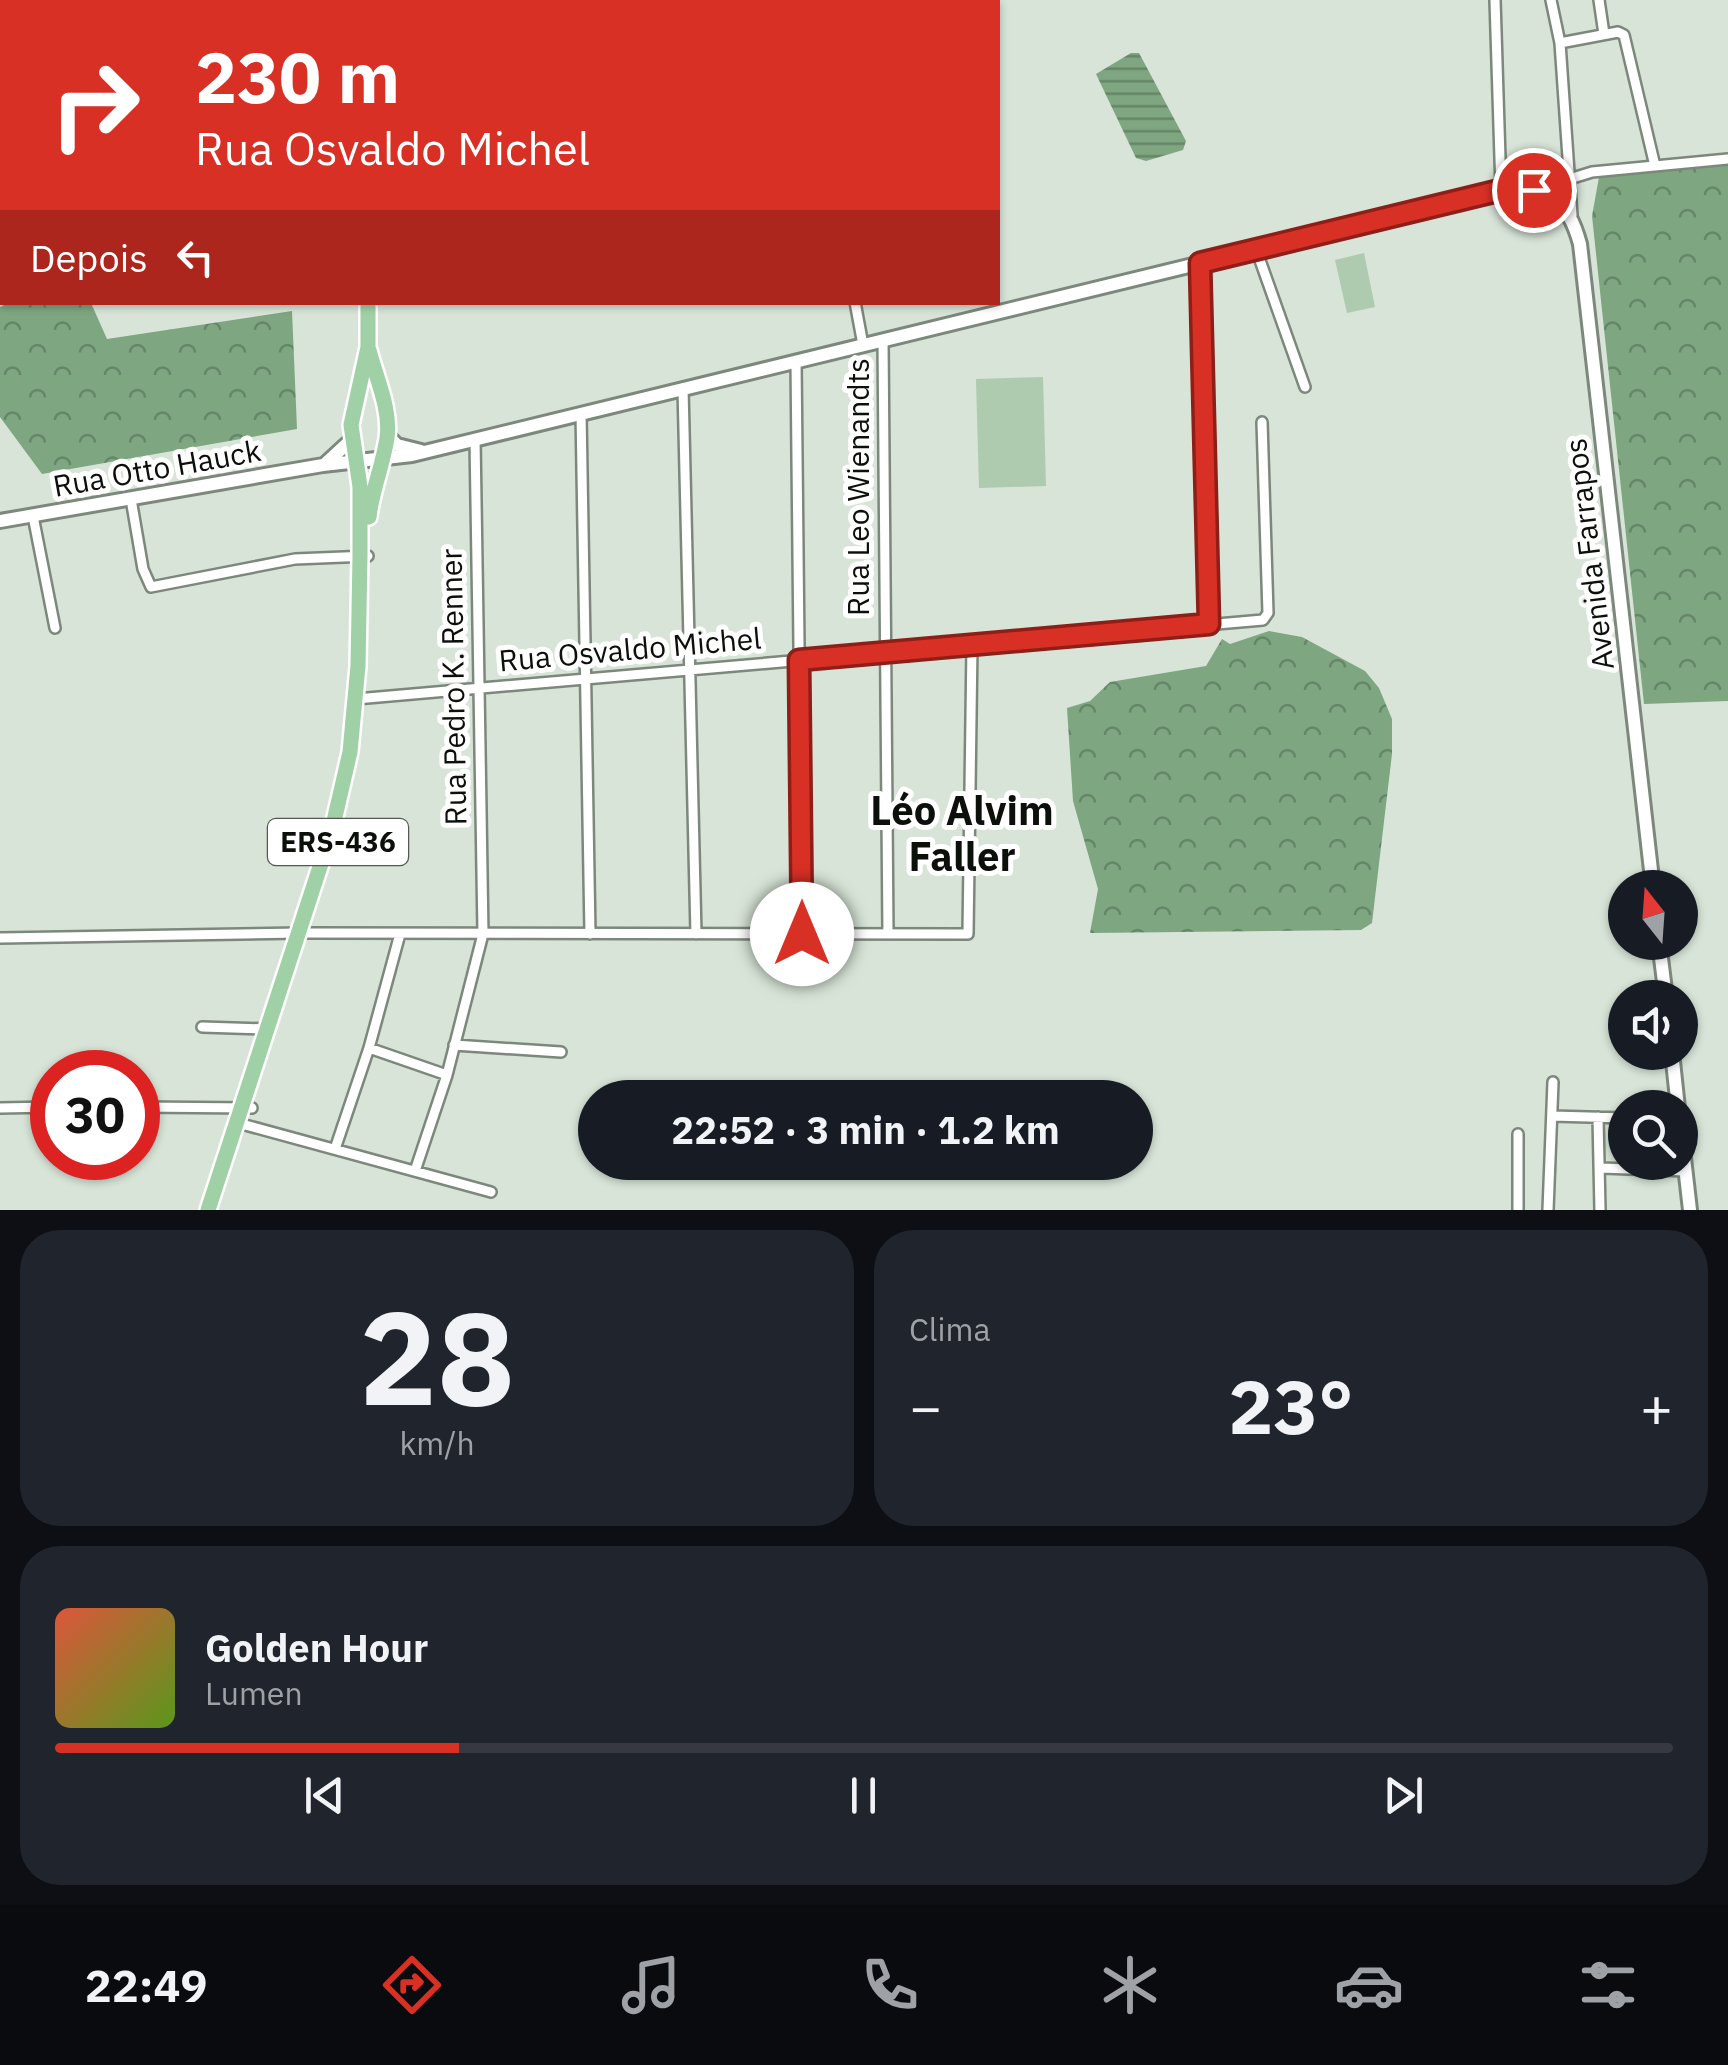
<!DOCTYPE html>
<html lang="pt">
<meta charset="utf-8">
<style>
body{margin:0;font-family:"IBM Plex Sans",sans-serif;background:#20242c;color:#f1f3f6;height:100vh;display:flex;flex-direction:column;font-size:38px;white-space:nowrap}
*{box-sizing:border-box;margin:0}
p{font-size:32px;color:#9ea1a6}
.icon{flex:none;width:55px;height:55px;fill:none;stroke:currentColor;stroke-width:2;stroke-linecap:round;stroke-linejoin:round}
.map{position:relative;height:1210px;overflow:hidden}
.panel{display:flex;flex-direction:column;gap:20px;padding:20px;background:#0d0f14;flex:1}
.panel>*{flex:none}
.hud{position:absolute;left:0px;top:0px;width:1000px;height:305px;box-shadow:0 2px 8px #0004;background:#d93025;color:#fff;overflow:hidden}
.needle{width:65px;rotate:343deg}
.fabs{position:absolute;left:1608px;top:870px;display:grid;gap:20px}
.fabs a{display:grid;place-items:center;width:90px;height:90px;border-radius:50%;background:#171b24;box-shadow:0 2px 8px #0004;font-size:50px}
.speed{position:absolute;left:30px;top:1050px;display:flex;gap:20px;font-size:50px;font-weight:700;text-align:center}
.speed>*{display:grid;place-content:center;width:130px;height:130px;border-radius:50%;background:#171b24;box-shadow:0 2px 8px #0004;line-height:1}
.speed .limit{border:15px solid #d22;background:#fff;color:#111}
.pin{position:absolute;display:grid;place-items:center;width:85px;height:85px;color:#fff;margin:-42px;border:5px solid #fff;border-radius:50%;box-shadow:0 2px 10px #0007}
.me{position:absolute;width:110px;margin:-55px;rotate:0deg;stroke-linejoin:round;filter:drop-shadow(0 0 8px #0008)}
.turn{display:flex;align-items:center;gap:35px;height:210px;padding:0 30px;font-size:45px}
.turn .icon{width:130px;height:130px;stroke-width:2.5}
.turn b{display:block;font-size:70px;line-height:85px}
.then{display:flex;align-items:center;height:95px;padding:0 30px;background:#0003;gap:20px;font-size:38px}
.big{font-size:75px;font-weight:700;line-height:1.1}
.panel .tile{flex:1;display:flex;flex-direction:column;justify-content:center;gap:15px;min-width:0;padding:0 35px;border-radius:40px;background:#20242c}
.panel .dial{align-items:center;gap:0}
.dial b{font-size:130px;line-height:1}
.song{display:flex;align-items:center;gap:30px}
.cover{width:120px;height:120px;border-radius:15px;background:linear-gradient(135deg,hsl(10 70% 55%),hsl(90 70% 35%))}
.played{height:10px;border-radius:5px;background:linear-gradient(90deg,#d93025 25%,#363941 25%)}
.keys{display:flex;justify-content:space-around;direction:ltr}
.heat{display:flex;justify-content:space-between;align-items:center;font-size:55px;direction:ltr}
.panel .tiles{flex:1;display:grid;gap:20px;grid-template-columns:1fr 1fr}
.tile:last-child{grid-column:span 2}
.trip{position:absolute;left:578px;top:1080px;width:575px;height:100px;border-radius:50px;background:#171b24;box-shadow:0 2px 8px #0004;font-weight:700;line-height:100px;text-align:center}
.dock{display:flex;height:160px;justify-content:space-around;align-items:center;background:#090b0e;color:#9ea1a6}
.dock .icon{width:70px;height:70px}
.dock .on{color:#d93025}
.dock b{font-size:45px;color:#f1f3f6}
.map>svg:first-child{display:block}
.forest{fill:url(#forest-crowns)}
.pitch{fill:#aecaaf}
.water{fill:url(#water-rules)}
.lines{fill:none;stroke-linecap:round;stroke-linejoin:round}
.street-casing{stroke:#7c887c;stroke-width:14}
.secondary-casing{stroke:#7c887c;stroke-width:18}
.primary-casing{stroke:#fff;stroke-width:20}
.street{stroke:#fff;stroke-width:9}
.secondary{stroke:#fff;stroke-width:12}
.primary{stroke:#a0d0a6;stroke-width:15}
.route-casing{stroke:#8d1f18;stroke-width:25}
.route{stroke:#d93025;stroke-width:18}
.labels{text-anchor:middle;stroke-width:10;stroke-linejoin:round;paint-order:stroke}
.shield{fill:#fff;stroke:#545854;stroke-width:2.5}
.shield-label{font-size:28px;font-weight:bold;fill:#0b100b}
.street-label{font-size:30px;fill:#0b100b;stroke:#fff}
.district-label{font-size:40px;font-weight:bold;fill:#0b100b;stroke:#fff}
</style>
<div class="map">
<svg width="1728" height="1210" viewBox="0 0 1728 1210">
<defs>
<pattern id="forest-crowns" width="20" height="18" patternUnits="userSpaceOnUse" patternTransform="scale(2.5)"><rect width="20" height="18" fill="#7ea681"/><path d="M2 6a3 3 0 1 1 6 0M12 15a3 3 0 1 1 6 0" fill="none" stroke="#658668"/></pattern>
<pattern id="water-rules" width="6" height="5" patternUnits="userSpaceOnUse" patternTransform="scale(2.5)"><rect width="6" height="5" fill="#7ea680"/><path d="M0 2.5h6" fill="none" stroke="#658667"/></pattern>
</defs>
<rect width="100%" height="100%" fill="#d7e4d7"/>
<path class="forest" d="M 1728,164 L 1728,701 L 1644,704 L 1592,216 L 1599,177 Z
M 8,303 L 91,303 L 107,339 L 292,311 L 297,429 L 42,474 L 0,417 L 0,307 Z
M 1269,631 L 1302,637 L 1365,671 L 1379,688 L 1392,719 L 1392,754 L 1372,923 L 1361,930 L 1090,933 L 1098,889 L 1073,801 L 1067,708 L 1090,701 L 1110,682 L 1206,666 L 1222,639 L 1230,644 Z"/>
<path class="pitch" d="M 1364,253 L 1375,307 L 1347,313 L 1335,260 Z
M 1043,377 L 1046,486 L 979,488 L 976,379 Z"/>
<path class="water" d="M 1131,53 L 1139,53 L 1186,141 L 1183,150 L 1146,161 L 1136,158 L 1096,74 Z"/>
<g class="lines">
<defs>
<path id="street" d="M 797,0 L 797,2
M 1495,0 L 1501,190
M 1551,0 L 1560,43 L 1572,215
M 1599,0 L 1604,34
M 1560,43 L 1618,32 L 1624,35 L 1655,166
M 1534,190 L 1592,172 L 1728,159
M 1256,249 L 1305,387
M 1199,263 L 1209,624
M 855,302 L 863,345
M 883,340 L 888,934
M 796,361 L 802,934
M 683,388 L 696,934
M 581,413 L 590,934
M 131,499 L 143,569 L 151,587 L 295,559 L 368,556
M 33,516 L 55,628
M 356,699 L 1263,620 L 1268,613 L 1262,422
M 0,938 L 301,933 L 968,934 L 972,645
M 202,1027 L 268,1029
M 454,1045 L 561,1052
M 369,1048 L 447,1075
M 138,1107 L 252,1108
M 0,1108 L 52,1107
M 1552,1116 L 1625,1118
M 1598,1117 L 1600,1210
M 238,1123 L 491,1192
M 335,1149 L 369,1048 L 400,934
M 1601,1168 L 1686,1171
M 415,1171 L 447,1075 L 483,934 L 475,439
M 1518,1210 L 1518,1134
M 1548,1210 L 1553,1082"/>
<path id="secondary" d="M 387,435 L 397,445 L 421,451
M 325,464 L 350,441
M 0,521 L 323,465 L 412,455 L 1501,190 C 1549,189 1567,197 1580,244 L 1653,888
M 1659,942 L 1666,998
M 1672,1052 L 1678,1108
M 1680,1123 L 1690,1210"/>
<path id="primary" d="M 378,2 L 379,0
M 369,517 C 372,490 383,465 387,438 C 391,409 376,378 369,350
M 208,1210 L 332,830 L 350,752 L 358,666 L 360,556 L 360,487 L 351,425 L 368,347 L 368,302"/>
</defs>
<use href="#street" class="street-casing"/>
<use href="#secondary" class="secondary-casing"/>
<use href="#primary" class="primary-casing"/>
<use href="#street" class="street"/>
<use href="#secondary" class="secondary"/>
<use href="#primary" class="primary"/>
</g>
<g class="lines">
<defs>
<path id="route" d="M 802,934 L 799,660 L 1209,624 L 1200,263 L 1501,190 L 1534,190"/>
</defs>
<use href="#route" class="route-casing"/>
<use href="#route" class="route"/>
</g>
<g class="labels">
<rect class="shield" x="268" y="819" width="140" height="46" rx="8"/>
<g class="shield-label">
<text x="338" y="852">ERS-436</text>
</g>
<g class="street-label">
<text transform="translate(157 469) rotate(-10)" y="10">Rua Otto Hauck</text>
<text transform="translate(859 487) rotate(-90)" y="10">Rua Leo Wienandts</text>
<text transform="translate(1590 554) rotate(-97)" y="10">Avenida Farrapos</text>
<text transform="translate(630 650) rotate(-5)" y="10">Rua Osvaldo Michel</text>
<text transform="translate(454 687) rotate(-91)" y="10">Rua Pedro K. Renner</text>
</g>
<g class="district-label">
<text x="962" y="825">Léo Alvim<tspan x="962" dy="46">Faller</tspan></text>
</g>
</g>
</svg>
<div class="fabs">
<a><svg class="needle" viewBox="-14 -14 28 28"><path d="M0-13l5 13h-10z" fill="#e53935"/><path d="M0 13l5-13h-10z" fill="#9ea1a6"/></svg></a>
<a><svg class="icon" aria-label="sound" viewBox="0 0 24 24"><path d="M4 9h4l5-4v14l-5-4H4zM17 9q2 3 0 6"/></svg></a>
<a><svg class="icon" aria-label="search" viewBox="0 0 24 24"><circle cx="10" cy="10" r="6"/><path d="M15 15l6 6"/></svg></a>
</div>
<div class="speed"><div class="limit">30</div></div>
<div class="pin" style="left:1534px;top:190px;background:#d93025"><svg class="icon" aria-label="arrive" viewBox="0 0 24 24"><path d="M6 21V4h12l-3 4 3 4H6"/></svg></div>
<svg class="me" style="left:802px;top:934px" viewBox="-20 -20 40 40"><circle r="19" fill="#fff"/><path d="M0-13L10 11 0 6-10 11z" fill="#d93025"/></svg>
<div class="trip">22:52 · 3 min · 1.2 km</div>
<div class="hud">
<div class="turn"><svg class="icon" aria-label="right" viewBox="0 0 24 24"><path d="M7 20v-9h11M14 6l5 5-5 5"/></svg><div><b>230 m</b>Rua Osvaldo Michel</div></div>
<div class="then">Depois<svg class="icon" aria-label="left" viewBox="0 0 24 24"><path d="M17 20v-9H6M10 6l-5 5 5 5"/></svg></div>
</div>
</div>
<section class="panel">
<div class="tiles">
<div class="tile dial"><b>28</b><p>km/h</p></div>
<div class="tile"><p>Clima</p>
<div class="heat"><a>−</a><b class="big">23°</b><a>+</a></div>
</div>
<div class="tile">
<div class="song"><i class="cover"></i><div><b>Golden Hour</b><p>Lumen</p></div></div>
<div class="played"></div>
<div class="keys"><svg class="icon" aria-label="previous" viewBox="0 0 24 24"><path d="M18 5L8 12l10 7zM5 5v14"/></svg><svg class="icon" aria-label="pause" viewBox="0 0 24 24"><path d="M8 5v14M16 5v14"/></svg><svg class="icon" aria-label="next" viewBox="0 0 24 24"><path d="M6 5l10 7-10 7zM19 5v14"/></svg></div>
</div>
</div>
</section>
<nav class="dock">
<b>22:49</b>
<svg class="icon on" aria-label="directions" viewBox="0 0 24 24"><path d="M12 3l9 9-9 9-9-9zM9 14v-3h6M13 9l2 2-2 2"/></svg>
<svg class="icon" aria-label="music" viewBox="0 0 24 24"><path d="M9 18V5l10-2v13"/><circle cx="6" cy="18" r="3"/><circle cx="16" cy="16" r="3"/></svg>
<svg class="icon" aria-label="phone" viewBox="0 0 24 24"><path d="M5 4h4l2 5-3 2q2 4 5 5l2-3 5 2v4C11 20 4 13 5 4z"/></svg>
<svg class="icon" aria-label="climate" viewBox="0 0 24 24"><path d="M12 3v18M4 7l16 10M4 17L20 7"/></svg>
<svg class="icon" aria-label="car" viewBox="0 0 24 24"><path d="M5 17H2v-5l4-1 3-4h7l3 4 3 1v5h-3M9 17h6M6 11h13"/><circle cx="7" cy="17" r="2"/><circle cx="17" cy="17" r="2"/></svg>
<svg class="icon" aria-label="filters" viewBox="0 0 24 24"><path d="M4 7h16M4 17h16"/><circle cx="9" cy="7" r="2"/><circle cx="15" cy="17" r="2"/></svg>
</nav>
